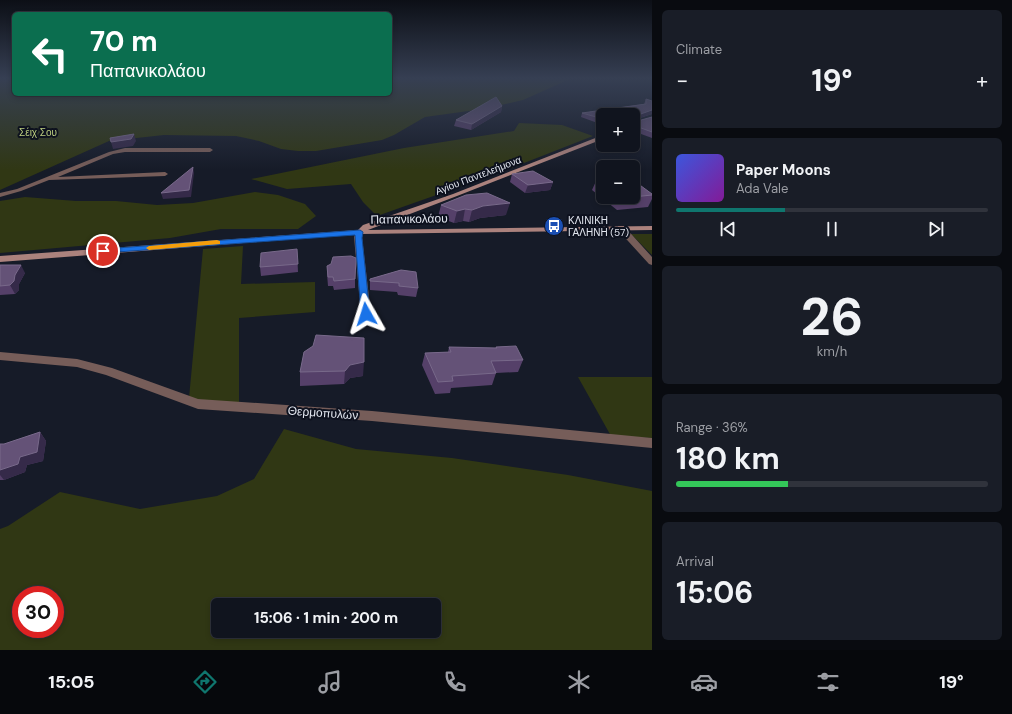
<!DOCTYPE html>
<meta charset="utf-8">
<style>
body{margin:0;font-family:"DM Sans",sans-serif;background:#191d27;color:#f1f3f6;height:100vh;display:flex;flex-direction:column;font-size:15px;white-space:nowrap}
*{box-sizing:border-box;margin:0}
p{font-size:13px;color:#9c9ea4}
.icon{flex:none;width:22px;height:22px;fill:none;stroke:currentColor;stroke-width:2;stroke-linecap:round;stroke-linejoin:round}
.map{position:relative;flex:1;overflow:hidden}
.details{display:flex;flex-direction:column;gap:10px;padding:10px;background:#090b10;width:360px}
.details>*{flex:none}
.hud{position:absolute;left:12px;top:12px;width:380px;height:84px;border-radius:6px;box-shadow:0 2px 6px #0003,0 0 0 1px #30333c;background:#0b6e4f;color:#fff;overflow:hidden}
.controls{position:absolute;left:596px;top:108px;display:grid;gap:8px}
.controls a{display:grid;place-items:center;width:44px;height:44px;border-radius:6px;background:#10141e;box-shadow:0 2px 6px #0003,0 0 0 1px #30333c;font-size:20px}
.speed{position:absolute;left:12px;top:586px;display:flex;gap:8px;font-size:20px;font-weight:700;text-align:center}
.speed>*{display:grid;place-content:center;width:52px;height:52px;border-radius:50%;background:#10141e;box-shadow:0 2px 6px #0003,0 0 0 1px #30333c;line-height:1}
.speed .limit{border:6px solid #d22;background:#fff;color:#111}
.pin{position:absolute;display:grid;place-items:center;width:34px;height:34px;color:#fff;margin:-17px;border:2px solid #fff;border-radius:50%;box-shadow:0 1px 4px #0007}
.me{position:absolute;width:44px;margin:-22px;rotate:354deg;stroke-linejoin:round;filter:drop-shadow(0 0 3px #0008)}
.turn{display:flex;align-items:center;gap:14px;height:84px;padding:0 12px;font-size:18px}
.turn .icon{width:52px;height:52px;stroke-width:2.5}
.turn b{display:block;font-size:28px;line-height:34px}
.big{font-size:30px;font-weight:700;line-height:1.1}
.details .card{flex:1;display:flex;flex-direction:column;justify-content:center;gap:6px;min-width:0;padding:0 14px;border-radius:6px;background:#191d27}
.details .dial{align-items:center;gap:0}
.dial b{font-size:52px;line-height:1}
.song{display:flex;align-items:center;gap:12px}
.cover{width:48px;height:48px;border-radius:6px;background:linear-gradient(135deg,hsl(230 70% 55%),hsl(290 70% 35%))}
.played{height:4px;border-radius:2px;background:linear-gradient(90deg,#0f766e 35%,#30333c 35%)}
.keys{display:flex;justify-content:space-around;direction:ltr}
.heat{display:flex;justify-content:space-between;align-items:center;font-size:22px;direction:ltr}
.charge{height:6px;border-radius:3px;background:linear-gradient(90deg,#34c759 36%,#30333c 0)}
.trip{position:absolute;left:211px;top:598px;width:230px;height:40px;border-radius:6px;background:#10141e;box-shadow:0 2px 6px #0003,0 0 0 1px #30333c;font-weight:700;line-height:40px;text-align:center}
.tab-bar{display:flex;height:64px;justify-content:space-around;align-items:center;background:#06080c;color:#9c9ea4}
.tab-bar .icon{width:28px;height:28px}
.tab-bar .active{color:#0f766e}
.tab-bar b{font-size:18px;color:#f1f3f6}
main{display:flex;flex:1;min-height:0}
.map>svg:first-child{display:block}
.green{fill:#303714;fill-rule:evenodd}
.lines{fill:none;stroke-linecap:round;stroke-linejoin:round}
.lane{fill:#765d59;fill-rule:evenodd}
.street{fill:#765d59;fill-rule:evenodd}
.secondary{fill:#ab827d;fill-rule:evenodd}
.wall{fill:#554069}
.shaded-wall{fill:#352a49}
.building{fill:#645277;stroke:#78698a}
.route{fill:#1a73e8;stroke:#114b97}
.slow{fill:#f59e0b}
.labels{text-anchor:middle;stroke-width:4;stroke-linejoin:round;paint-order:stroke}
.far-park-label{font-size:10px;fill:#bed080;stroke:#0d111e}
.far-street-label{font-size:10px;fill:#e2e6ef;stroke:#0d111e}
.far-poi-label{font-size:10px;fill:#e2e6ef;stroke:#0d111e;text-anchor:start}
.street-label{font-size:12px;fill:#e2e6ef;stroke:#0d111e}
</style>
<main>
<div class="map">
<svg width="652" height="650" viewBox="0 0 652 650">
<rect width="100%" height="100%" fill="#161b28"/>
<path class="green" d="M 0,79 L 14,79 L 14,94 L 390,94 L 390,79 L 570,79 L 523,100 L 483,109 L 425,117 L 394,135 L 382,140 L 316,151 L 298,151 L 281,149 L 259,141 L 236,136 L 164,135 L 109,141 L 0,190 Z
M 519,123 L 562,125 L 593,136 L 493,175 L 377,216 L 363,202 L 351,184 L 287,189 L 251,179 L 404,148 L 514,131 Z
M 255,192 L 278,195 L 305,204 L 316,216 L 298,229 L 221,229 L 170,238 L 0,253 L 0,201 L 25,197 L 76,201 L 116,201 L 157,205 L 193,203 Z
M 631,234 L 652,234 L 652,255 Z
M 243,246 L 241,284 L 315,282 L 315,312 L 239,318 L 239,405 L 189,398 L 203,249 Z
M 578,377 L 652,377 L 652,438 L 611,436 Z
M 284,429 L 356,449 L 452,458 L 568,475 L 652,491 L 652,650 L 0,650 L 0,529 L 8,526 L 60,492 L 140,509 L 217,496 L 254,479 ZM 21,595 L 55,595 L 55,629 L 21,629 ZM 218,605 L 434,605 L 434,631 L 218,631 Z"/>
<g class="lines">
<path class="lane" d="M 125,148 L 210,148 L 213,150 L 210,152 L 125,152 L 113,154 L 58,177 L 165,172 L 168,174 L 165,176 L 49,180 L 21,191 L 0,197 L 0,193 L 17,189 L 109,152 Z"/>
<path class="street" d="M 618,226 L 624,226 L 652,257 L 652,265 L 649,264 L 618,230 Z
M 357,230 L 363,230 L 364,232 L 362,237 L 371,314 L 366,317 L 361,314 L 354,237 Z
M 0,352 L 77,359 L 112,368 L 198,399 L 372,411 L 652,438 L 652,448 L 372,421 L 198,409 L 106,375 L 77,367 L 0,360 Z"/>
<path class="secondary" d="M 603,135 L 603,139 L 457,196 L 368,230 L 652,226 L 652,230 L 360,234 L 0,262 L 0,256 L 358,230 L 363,225 L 453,194 Z"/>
</g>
<path class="wall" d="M 646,99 L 652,101 L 652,114 L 634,120 L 634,122 L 652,117 L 652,138 L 633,131 L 633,115 L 603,115 L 603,125 L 581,117 L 582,113 L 644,104 Z
M 502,106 L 501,112 L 471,130 L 454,126 L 456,120 Z
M 512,174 L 553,182 L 550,190 L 525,193 L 510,182 Z
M 603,178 L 603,197 L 633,197 L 652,194 L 652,199 L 648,207 L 617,210 L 592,190 L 597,179 Z
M 441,205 L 506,215 L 480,218 L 469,222 L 463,221 L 454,223 L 438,217 Z
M 297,249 L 298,272 L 261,276 L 260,267 Z
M 0,265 L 25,273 L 19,284 L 19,290 L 15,294 L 0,295 Z
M 327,266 L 355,279 L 355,288 L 334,290 L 333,286 L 328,286 L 327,274 Z
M 401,270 L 418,288 L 416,297 L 398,295 L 397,292 L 370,290 L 370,279 Z
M 449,347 L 495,348 L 496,347 L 523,360 L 518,372 L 496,373 L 492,385 L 451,388 L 450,393 L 435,394 L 422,365 L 425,353 L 448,352 Z
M 304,352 L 363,376 L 350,378 L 344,384 L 300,386 L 300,372 Z
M 40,432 L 46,441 L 43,461 L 27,465 L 25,472 L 4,480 L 0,480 L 0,444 L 4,444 Z"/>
<path class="shaded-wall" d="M 502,106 L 501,112 L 471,130 L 472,124 Z
M 652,110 L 652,114 L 633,120 L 635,116 Z
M 134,134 L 136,141 L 133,146 L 113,149 L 111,142 Z
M 193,167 L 194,173 L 191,197 L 163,199 L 161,193 Z
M 553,182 L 550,190 L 525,193 L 528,185 Z
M 510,203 L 506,215 L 480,218 L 469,222 L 472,210 L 483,206 Z
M 465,209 L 463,221 L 454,223 L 457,211 Z
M 21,265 L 25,273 L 19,284 L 19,290 L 15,294 L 10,285 L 15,275 Z
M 364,362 L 363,376 L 350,378 L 344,384 L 345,371 L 350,365 Z
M 40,432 L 46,441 L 43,461 L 27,465 L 25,472 L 4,480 L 0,475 L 0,470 L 20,457 Z"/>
<path class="building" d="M 496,97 L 502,106 L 472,124 L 456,120 Z
M 646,99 L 652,101 L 652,110 L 635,116 L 634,122 L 652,117 L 652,132 L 633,125 L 633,115 L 603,115 L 603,119 L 582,113 L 646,104 Z
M 134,134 L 131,139 L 111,142 L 110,138 Z
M 193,167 L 189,190 L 161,193 Z
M 533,171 L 553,182 L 528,185 L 512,174 Z
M 603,178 L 603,183 L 597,179 Z
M 633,180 L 652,194 L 652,195 L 633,197 Z
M 487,193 L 510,203 L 483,206 L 472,210 L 465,209 L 457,211 L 441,205 L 466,195 Z
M 297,249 L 298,264 L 260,267 L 261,253 Z
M 351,256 L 356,258 L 355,279 L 334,281 L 333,277 L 328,277 L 327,266 L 331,264 L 333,257 Z
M 0,265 L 21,265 L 15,275 L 14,281 L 10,285 L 0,286 Z
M 401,270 L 416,272 L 418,288 L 399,286 L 399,283 L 370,281 L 370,279 Z
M 316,335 L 364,338 L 364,362 L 350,365 L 345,371 L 300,372 L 304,352 L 313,346 Z
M 516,346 L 523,360 L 491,361 L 496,373 L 452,376 L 453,381 L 438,382 L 425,353 L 451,352 L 449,347 L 497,348 L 496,347 Z
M 40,432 L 37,452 L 20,457 L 18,464 L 0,470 L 0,444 L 4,444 Z"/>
<linearGradient id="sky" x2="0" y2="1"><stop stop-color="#0c0f16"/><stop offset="0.46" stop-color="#363f53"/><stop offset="1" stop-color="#363f53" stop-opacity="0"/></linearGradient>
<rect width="652" height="170" fill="url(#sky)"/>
<path class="route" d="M 360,230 L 363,232 L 362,238 L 370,314 L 366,317 L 361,314 L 355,235 L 103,253 L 99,251 L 103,249 Z"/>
<path class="slow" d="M 217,240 L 220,241 L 220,244 L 149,250 L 146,248 L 149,246 Z"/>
<defs>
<symbol id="bus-disc" viewBox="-11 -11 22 22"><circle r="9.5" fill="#1a4fb4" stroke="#0d111e"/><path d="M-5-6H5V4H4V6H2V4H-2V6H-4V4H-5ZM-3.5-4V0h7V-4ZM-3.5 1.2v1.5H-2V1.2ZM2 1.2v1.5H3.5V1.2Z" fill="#fff"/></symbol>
</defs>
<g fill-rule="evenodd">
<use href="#bus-disc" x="543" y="215" width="22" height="22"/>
</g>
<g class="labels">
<g class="far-park-label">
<text x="38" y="136">Σέιχ Σου</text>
</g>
<g class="far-street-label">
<text transform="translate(478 175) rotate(-21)" y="4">Αγίου Παντελεήμονα</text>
</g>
<g class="far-poi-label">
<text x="568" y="224">ΚΛΙΝΙΚΗ<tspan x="568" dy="12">ΓΑΛΗΝΗ (57)</tspan></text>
</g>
<g class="street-label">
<text transform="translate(409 219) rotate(-1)" y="4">Παπανικολάου</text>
<text transform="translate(323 413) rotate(4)" y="4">Θερμοπυλών</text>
</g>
</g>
</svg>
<div class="controls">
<a>+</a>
<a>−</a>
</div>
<div class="speed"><div class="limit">30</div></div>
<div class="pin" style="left:103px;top:251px;background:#d93025"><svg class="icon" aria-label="arrive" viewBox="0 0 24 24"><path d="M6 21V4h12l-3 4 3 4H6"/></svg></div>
<svg class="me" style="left:366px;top:314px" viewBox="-20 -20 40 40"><path d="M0-17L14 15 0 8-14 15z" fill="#1a73e8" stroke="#fff" stroke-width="4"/></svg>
<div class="trip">15:06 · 1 min · 200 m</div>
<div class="hud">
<div class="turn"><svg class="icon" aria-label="left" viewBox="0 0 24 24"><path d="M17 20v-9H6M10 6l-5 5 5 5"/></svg><div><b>70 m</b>Παπανικολάου</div></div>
</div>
</div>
<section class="details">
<div class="card"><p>Climate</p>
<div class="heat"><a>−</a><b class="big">19°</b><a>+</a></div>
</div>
<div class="card">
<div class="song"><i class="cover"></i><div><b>Paper Moons</b><p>Ada Vale</p></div></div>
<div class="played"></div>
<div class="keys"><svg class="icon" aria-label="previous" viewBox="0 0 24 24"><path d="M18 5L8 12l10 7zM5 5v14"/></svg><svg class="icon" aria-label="pause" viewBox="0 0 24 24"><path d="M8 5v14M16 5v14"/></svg><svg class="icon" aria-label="next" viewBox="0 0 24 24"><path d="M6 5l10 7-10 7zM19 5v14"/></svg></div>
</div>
<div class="card dial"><b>26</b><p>km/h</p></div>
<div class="card"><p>Range · 36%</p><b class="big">180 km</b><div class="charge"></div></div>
<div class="card"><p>Arrival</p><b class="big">15:06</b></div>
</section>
</main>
<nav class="tab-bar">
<b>15:05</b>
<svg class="icon active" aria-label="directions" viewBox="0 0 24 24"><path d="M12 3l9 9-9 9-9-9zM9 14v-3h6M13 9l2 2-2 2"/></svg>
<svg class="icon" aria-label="music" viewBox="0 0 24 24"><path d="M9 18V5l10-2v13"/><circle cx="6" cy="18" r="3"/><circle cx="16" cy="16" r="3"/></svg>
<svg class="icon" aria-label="phone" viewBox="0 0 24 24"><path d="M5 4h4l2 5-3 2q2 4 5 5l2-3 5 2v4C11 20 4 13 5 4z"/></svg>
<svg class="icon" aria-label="climate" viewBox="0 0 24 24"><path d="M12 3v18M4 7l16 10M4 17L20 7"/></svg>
<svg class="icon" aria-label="car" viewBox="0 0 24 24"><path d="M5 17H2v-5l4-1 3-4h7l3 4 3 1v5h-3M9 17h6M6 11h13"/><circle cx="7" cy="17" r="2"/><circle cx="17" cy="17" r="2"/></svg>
<svg class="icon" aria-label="filters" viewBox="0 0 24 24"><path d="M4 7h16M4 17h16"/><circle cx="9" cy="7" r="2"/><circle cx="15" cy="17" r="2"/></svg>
<b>19°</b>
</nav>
